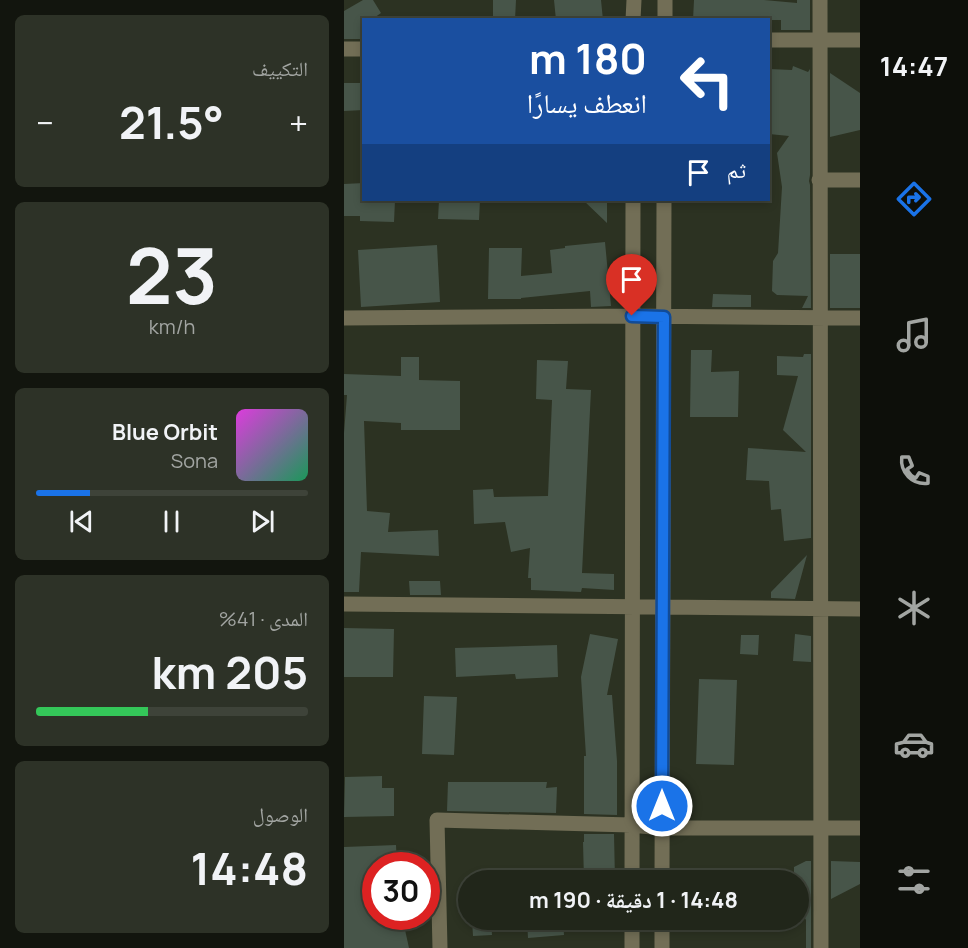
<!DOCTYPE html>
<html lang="ar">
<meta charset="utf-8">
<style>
body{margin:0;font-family:Manrope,"Noto Naskh Arabic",sans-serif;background:#2d3227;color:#f1f3f6;direction:rtl;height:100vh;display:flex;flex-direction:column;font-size:22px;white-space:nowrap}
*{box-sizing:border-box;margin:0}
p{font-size:20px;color:#a2a5a2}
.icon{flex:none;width:33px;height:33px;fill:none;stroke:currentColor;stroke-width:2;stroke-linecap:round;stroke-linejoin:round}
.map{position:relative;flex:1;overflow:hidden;direction:ltr}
.drawer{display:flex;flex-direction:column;gap:15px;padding:15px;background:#12150e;width:344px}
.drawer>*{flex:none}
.top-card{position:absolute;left:18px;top:18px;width:408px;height:183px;border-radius:0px;box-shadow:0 3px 9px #0003,0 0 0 2px #3e4339;direction:rtl;background:#1a4fa0;color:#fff;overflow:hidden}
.speed{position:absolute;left:18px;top:852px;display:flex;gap:12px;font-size:30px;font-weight:700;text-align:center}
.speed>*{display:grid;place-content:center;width:78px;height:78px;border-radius:50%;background:#21261a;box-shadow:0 3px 9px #0003,0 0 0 2px #3e4339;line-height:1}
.speed .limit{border:9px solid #d22;background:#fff;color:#111}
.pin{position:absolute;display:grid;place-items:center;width:51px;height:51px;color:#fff;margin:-62px -26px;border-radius:50% 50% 50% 0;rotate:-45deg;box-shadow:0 0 6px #0007}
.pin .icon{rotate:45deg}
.me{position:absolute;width:66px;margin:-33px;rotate:0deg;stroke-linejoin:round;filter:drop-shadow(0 0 4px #0008)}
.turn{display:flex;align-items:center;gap:21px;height:126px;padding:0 24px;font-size:27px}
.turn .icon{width:78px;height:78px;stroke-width:2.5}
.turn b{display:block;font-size:42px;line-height:51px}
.then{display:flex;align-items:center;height:57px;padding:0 24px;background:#0003;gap:12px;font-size:22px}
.big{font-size:45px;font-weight:700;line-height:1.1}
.drawer .widget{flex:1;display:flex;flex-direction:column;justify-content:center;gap:9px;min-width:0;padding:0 21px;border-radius:9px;background:#2d3227}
.drawer .dial{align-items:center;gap:0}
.dial b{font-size:78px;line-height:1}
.song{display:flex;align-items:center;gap:18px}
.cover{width:72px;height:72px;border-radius:9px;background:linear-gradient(135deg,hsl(300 70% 55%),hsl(150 70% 35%))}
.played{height:6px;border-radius:3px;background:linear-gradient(90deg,#1a73e8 20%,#3e4339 20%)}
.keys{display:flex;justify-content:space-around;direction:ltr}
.heat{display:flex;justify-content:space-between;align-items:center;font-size:33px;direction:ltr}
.charge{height:9px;border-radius:4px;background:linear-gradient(90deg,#34c759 41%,#3e4339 0)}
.trip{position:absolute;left:114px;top:870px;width:351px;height:60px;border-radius:30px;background:#21261a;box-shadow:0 3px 9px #0003,0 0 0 2px #3e4339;font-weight:700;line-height:60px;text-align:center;direction:rtl}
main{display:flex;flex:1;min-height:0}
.menu{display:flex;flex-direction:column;width:108px;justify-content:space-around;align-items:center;background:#0d0f0a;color:#a2a5a2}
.menu .icon{width:42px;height:42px}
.menu .selected{color:#1a73e8}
.menu b{font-size:27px;color:#f1f3f6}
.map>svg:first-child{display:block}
.building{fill:#475549}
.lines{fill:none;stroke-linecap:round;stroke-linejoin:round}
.minor{stroke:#726e56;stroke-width:15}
.route-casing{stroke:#114b97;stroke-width:15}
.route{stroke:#1a73e8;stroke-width:10}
</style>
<main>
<nav class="menu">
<b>14:47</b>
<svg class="icon selected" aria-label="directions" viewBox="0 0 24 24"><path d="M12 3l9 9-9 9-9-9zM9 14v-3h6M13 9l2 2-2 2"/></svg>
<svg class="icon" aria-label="music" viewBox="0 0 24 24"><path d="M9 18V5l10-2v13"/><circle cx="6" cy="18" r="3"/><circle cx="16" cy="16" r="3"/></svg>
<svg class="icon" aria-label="phone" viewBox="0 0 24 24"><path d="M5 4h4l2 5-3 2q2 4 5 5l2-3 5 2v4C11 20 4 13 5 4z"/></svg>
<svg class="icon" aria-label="climate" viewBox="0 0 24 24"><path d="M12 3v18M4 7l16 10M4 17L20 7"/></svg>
<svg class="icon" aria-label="car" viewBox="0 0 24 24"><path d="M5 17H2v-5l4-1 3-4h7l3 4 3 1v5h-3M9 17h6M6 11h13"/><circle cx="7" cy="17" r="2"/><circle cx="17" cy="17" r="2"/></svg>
<svg class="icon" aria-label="filters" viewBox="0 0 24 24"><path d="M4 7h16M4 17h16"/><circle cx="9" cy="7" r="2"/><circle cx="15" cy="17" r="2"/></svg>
</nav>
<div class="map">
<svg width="517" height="948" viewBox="0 0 517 948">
<rect width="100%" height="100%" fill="#2c3222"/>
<path class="building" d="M 19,0 L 29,0 L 37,13 L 27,20 L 20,20 L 20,39 L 0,39 L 0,11 Z
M 149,0 L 172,0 L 171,20 L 149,20 Z
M 210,0 L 257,0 L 259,20 L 212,20 Z
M 350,0 L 420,0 L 453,3 L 453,0 L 466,0 L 466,30 L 437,30 L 437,20 L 349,20 Z
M 449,66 L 464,72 L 466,69 L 466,175 L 465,181 L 466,185 L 467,308 L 458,308 L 464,296 L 433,295 L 428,291 L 429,261 L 434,253 L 438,187 L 433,153 L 445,136 L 425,134 L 425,69 L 448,70 Z
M 486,73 L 516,93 L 516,130 L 486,137 Z
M 0,83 L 20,83 L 20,110 L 0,111 Z
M 20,183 L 20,200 L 51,200 L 50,222 L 16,221 L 16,216 L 0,216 L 0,184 Z
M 95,200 L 136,200 L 135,220 L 94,219 Z
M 239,200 L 263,200 L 263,223 Z
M 261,242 L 267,306 L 247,307 L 246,291 L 177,298 L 177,299 L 144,299 L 145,248 L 178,248 L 177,276 L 208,273 L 206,250 L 221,248 L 221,246 Z
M 93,245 L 96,302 L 17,307 L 14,250 Z
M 486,254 L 516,254 L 516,308 L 486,308 Z
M 369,294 L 407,295 L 407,307 L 368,307 Z
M 347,350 L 368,350 L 367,372 L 395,371 L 394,417 L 346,417 Z
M 460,354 L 467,354 L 467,538 L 440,541 L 437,509 L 427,510 L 425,481 L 402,480 L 404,448 L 462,452 L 439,430 L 454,376 L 433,375 L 433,356 L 459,357 Z
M 57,357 L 75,357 L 75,380 L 116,381 L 116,430 L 57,430 L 57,423 L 20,421 L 23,511 L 46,513 L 44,532 L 94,530 L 95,556 L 17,552 L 15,592 L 0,592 L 0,433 L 3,395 L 0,395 L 0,374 L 57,376 Z
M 193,360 L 224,361 L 222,389 L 247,390 L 238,573 L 270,574 L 270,590 L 238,588 L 237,592 L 187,590 L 187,578 L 184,578 L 186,548 L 167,552 L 161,522 L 130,524 L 129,490 L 149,489 L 150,497 L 204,496 L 208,400 L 192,399 Z
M 463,555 L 451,599 L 427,598 L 427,592 Z
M 65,581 L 96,581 L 97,595 L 66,595 Z
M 0,628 L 50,629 L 49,677 L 0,677 Z
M 246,634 L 274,639 L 263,695 L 268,695 L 273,761 L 273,815 L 240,814 L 240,756 L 242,756 L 237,677 Z
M 451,634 L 467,636 L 467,662 L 449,661 Z
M 397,635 L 415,635 L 414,655 L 396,654 Z
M 213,645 L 214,677 L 172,679 L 171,674 L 112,677 L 111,648 Z
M 355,679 L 393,680 L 390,765 L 352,764 Z
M 80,696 L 113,697 L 110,755 L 78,754 Z
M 38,776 L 38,788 L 50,788 L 50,816 L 0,817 L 1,777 Z
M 104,782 L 203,782 L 202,788 L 213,787 L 212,813 L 103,811 Z
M 240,834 L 270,834 L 271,880 L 240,880 L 239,842 L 240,842 Z
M 52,845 L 53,866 L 32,866 L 32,916 L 58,916 L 65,948 L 0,948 L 0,847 Z
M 462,861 L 467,861 L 467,948 L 462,948 L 462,920 L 455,907 L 454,880 L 450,880 L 450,867 Z
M 487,861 L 516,862 L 516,884 L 487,899 Z
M 128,920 L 147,920 L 148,935 L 129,936 Z
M 183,920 L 219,920 L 220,935 L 184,938 Z"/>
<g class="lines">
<path class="minor" d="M 476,0 L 477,948
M 289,20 L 290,0
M 321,20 L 321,0
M 424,40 L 517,40
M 0,49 L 20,49
M 475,180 L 517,180
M 0,318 L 288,316 L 517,318
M 0,604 L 517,609
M 288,880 L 289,200
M 318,880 L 320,200
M 288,920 L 288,948
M 96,948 L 93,820 L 287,825 L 318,828 L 517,828
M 318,948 L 318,920"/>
</g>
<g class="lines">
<defs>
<path id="route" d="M 288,316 L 320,317 L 318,806"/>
</defs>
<use href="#route" class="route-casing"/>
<use href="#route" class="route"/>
</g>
</svg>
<div class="speed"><div class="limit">30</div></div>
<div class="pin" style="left:288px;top:316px;background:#d93025"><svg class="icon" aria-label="arrive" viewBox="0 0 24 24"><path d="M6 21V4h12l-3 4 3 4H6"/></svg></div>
<svg class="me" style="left:318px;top:806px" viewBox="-20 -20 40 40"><circle r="17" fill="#1a73e8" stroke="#fff" stroke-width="3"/><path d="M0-11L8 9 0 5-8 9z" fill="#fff"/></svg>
<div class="trip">14:48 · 1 دقيقة · 190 m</div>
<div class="top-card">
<div class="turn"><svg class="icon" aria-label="left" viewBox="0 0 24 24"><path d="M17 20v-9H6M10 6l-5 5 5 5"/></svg><div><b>180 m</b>انعطف يسارًا</div></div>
<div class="then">ثم<svg class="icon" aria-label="arrive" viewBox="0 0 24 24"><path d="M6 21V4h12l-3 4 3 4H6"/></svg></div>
</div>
</div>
<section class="drawer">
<div class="widget"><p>التكييف</p>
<div class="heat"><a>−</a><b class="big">21.5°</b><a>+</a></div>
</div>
<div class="widget dial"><b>23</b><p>km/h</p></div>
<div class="widget">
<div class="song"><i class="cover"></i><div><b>Blue Orbit</b><p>Sona</p></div></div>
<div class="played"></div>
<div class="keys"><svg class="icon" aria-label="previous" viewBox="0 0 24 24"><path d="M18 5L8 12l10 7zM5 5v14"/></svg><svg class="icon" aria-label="pause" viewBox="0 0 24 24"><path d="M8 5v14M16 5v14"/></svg><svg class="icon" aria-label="next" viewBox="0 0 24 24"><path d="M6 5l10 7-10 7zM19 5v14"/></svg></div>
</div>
<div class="widget"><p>المدى · 41%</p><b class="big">205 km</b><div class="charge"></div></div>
<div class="widget"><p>الوصول</p><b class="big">14:48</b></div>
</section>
</main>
